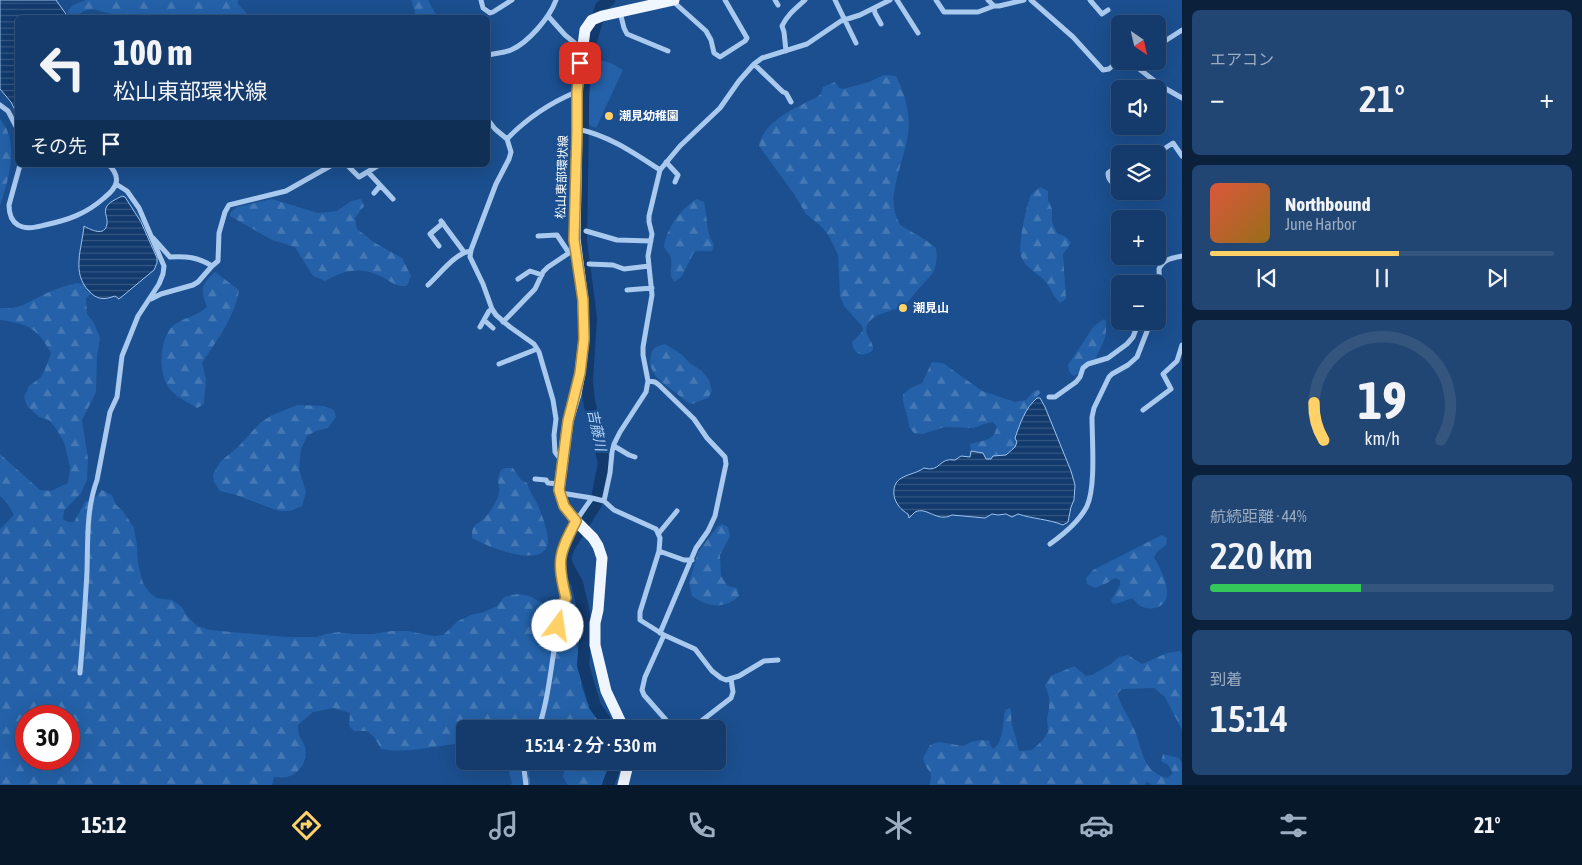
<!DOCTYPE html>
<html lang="ja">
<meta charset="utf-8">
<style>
body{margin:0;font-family:"Asap Condensed","Noto Sans JP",sans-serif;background:#214673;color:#f1f3f6;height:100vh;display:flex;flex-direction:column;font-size:19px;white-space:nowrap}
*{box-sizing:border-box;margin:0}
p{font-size:16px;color:#9dadc1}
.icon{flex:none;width:28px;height:28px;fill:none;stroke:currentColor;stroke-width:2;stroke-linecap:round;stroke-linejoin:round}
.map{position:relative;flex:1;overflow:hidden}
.details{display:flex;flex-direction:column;gap:10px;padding:10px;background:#0b203b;width:400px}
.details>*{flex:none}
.banner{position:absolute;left:15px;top:15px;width:475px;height:152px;border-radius:8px;box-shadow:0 5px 20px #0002,0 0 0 1px #33557e;background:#143b6b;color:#f1f3f6;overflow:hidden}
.needle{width:32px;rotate:146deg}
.fabs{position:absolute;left:1111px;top:15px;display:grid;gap:10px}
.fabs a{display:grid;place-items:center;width:55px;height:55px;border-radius:8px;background:#143b6b;box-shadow:0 5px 20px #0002,0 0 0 1px #33557e;font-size:25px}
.speed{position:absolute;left:15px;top:705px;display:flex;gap:10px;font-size:25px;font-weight:700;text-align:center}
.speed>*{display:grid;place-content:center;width:65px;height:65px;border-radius:50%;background:#143b6b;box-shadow:0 5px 20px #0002,0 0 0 1px #33557e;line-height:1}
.speed .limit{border:8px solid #d22;background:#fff;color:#111}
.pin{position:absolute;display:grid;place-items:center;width:42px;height:42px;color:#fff;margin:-21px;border-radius:10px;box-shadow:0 2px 8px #0006}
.me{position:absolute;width:55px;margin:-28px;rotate:14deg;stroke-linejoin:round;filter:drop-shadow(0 0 4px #0008)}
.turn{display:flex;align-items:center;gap:18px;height:105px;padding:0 15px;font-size:22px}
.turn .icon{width:65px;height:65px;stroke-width:2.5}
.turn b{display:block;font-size:35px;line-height:42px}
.then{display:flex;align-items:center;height:48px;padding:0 15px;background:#0003;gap:10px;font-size:19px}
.big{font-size:38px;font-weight:600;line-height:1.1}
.details .tile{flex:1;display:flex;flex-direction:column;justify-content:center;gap:8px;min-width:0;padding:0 18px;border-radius:8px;background:#214673}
.details .dial{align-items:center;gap:0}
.dial svg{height:130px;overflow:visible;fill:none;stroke:#33557e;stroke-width:7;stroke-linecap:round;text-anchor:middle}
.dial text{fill:#f1f3f6;stroke:none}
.song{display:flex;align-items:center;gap:15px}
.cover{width:60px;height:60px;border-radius:8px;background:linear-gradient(135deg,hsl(10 70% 55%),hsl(40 70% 35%))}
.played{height:5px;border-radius:2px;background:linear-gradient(90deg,#ffd166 55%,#33557e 55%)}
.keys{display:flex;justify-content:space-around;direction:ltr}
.heat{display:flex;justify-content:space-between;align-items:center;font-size:28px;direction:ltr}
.charge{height:8px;border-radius:4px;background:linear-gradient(90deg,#34c759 44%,#33557e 0)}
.trip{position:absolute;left:456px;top:720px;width:270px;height:50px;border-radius:8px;background:#143b6b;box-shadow:0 5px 20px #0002,0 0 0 1px #33557e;font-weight:600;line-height:50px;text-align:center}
.tab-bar{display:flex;height:80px;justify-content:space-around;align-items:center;background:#08182b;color:#9dadc1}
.tab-bar .icon{width:35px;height:35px}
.tab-bar .active{color:#ffd166}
.tab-bar b{font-size:22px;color:#f1f3f6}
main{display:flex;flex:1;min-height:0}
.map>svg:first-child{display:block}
.forest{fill:url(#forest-firs);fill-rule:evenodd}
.pitch{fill:#2461a8}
.water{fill:url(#water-rules);stroke:#9cc4f0}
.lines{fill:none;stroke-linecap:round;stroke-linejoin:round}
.river{stroke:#123a6d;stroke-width:12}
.minor{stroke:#a9c9ee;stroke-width:5}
.primary{stroke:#f0f6ff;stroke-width:11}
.route-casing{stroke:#a68842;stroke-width:12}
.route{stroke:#ffd166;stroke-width:9}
.poi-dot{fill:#ffd166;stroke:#1b4f8f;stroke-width:2}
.labels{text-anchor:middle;stroke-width:5;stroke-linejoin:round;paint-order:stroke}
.poi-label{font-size:12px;font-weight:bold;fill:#fff;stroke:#1b4f8f;text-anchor:start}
.street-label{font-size:12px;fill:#fff;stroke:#1b4f8f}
.water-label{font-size:14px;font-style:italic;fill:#b5d3f5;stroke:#1b4f8f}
</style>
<main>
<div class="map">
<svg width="1182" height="785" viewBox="0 0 1182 785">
<defs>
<pattern id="forest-firs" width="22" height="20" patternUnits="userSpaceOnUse" patternTransform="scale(1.25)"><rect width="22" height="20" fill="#2461a8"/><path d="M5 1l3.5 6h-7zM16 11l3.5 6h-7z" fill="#4579b5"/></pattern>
<pattern id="water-rules" width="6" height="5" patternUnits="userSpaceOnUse" patternTransform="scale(1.25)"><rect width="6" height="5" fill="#123a6d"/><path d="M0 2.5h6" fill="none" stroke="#365883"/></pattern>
</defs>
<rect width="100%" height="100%" fill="#1b4f8f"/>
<path class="forest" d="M 86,0 L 238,0 L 238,4 L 250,17 L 114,17 L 111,14 L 93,9 L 84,11 L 74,17 L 67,17 L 68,10 L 73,5 Z
M 411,0 L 428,0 L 435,13 L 444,17 L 415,17 L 415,12 Z
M 884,75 L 896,76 C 905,94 911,114 908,135 C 905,155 891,188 894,207 C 894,213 898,220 900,225 L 924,239 L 936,248 C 939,273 930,275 916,292 C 911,298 908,303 900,307 C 889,313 872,313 867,326 C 863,335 874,341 873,350 C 864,358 853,355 852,342 L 863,331 L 862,326 L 844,306 L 840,296 L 838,255 L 830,238 L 822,227 L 806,214 L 794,194 L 759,146 C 763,121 797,107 817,97 L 821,94 L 823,87 L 835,82 L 839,88 L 843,89 L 869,82 Z
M 0,119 C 3,123 7,128 8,133 C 16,157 7,184 0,206 Z
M 1040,187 L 1048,191 L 1048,200 L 1052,209 L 1052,222 L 1057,233 L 1066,237 L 1071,243 L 1063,254 L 1066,299 L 1060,303 C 1053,296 1051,288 1045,281 C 1038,273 1024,267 1021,256 C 1018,245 1026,206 1031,195 C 1033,192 1037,190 1040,187 Z
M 272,199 L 318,213 L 337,211 L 351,201 L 361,199 L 364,206 L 355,218 L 357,229 L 375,243 L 402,258 L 411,276 L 407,286 C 395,287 392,282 382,277 C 360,266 345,270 325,281 L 313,276 L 295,247 L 272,240 L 230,216 L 230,213 L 237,207 Z
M 697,199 L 704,202 C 708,218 705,231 714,245 L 712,251 C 706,252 701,250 694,252 L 682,276 L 675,282 C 667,275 673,268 671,258 C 670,254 666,251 664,247 C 666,229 681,208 697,199 Z
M 215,272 L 239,290 C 235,317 217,340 202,363 L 206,379 L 204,404 L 197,408 C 188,402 175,397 169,388 C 158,374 159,338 173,326 C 182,318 196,317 207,307 C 200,289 201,285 215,272 Z
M 77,283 L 83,284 L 91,293 L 86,299 L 87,314 L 94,323 L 100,338 L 97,356 L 96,392 L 82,420 L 88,459 L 87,479 L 81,493 L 64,511 L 63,519 L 68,522 L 74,522 L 85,502 L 96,497 L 102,490 L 112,495 L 116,505 L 123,511 L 134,528 L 137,546 L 138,564 L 143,583 L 149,592 L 156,598 L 172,600 L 182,607 L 186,615 L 197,626 L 210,630 L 287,637 L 317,637 L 326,634 L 339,632 L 352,634 L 372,634 L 392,631 L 407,631 L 434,636 L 443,635 L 458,621 L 471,615 L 484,612 L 497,606 L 504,597 L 517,594 L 530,596 L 552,609 L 569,609 L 572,616 L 572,631 L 580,656 L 581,685 L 587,702 L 594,712 L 605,711 L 615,722 L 617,729 L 465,729 L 465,743 C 437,745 410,754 381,749 L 375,738 L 367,731 L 354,731 L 349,726 L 350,713 L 334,708 L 313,712 L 298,725 C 298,739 302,737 305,747 C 308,759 301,772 290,776 C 286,778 279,777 274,777 L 272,785 L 0,785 L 0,529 L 14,515 L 8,504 L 0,496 L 0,454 L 40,490 L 51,491 L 68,483 L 70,467 L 64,442 L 55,427 L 49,420 L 39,417 L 27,406 L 24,397 L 29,386 L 40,378 L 44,372 L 51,353 C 37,328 29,324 0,320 L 0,308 C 18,311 32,300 47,293 C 57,288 67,285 77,283 ZM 26,716 L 69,716 L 69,759 L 26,759 Z
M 1104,319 L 1106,321 C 1107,341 1103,341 1096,358 C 1086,364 1082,362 1078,374 L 1073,376 L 1069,371 L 1068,365 L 1094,326 Z
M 665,344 L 681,354 L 690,363 L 702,371 L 709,380 L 712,391 L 708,398 L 692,404 C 686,402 681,397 676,393 C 664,384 646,373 651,355 C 653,347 657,346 665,344 Z
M 932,362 L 943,363 L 982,391 L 1015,402 L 1026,400 L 1034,391 L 1039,390 L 1041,392 L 1029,405 L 1015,447 L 1006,455 L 993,456 L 991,459 L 986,459 L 983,453 L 971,451 L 970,444 C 983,440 993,442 997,427 L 993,422 L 984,424 L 974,428 L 945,427 L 922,434 L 914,433 L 909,427 C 909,416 902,406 903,394 L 911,388 L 922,383 Z
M 297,405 L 324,406 L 334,410 L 336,417 L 328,428 L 316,431 L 307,436 L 301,449 L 299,469 L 306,492 L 302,506 L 290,511 L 279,511 L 236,495 L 220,491 L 214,482 L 213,474 L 221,461 L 238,447 L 260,423 L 272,415 Z
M 505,468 L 513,468 L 521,480 L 527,483 C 529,490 532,494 535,500 C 540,508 548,531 548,540 C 548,572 485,546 472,538 C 471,521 481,525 488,514 C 492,509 498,499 499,493 C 500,482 495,482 501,470 Z
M 722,524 L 728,527 L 730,536 L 720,555 L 721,576 L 728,586 L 737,588 L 739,596 C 724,610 707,607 692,596 L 689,583 L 698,552 L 717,527 Z
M 1162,535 L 1167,538 L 1166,545 L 1158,551 L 1154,557 C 1161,570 1179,602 1155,608 C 1151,609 1144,608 1140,606 C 1137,604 1135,600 1132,598 L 1119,603 L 1113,604 L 1111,600 L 1120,585 L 1120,580 L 1115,578 L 1107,583 L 1095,588 L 1087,584 L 1086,578 L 1093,570 Z
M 1180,651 L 1182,654 L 1182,730 L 1165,697 L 1154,688 L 1122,689 L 1117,694 C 1121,706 1129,717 1134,729 C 1143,749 1141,771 1167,778 L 1173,773 L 1168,765 L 1161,761 L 1163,754 L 1179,758 L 1182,763 L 1182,785 L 1153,785 L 1147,782 L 1144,785 L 929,785 C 935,769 926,773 923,758 L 930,745 L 939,742 L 963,746 L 971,742 L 980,740 L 990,741 L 990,745 L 993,749 C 1004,742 1003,721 1005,710 L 1010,708 C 1013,714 1010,719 1012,725 C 1015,734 1017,742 1019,751 L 1032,750 L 1042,741 L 1048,732 L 1047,719 L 1049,709 L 1049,697 L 1045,685 L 1051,676 L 1074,666 L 1086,676 L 1092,675 L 1111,664 L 1119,657 L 1128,655 L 1142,664 L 1167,653 Z
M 566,761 L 619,761 L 610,785 L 568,785 L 563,777 Z
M 519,762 L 529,769 L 530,785 L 511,785 L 512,783 L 509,773 L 513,764 Z"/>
<path class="pitch" d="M 600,60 L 611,63 L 623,70 L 596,128 L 589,125 L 588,122 L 591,71 Z"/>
<path class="water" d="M 0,0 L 56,0 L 68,17 L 18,18 L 17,114 L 11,102 L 0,89 Z
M 122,196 L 125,197 L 141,222 L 157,258 L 157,263 L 154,270 L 119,299 L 115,296 C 104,300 97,300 89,291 C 71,273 82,248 84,226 C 91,230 105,237 107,224 C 108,218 104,213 106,208 C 108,202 117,199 122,196 Z
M 1037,398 L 1040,398 L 1045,407 L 1071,471 L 1075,485 L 1074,500 L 1071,507 L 1068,522 L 1063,525 C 1048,519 1033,519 1018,514 L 1012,517 L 1006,514 L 998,515 L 992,514 L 985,518 L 952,515 C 937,523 927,506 915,512 C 913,514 911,516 909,518 L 908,514 C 901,510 895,503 894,495 C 892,474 911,477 924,468 C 941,473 938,457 955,460 L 961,456 L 970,457 L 971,451 L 983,453 L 986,459 L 991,459 L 993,456 L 1006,455 L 1015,447 L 1017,442 L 1015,438 C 1020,424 1025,408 1037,398 Z"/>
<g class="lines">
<path class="river" d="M 608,729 L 605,720 L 595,706 L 583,665 L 586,627 L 583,608 L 577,583 L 568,567 L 565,558 L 569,547 L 596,504 L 604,463 L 589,401 L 587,381 L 591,318 L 581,241 L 583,119 L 583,92 L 588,51 L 601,7 L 609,0
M 608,785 L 617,761"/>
<path class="minor" d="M 481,0 L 483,8 L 490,13 L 493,12 L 512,0
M 675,0 L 677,5 L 706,31 L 711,40 L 714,53 L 720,57 L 745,41 L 747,38 L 725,0
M 775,0 L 778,5
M 835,0 L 856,43
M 897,0 L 918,33
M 936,0 L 944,12 L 978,12 L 994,6
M 988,0 L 994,6 L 999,6 L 1024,0
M 1031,0 L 1073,37 L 1103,70 L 1109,69 L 1120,59
M 1090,0 L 1102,14 L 1108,10
M 874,8 L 875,13 L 881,24
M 620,12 L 624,28 L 627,34 L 668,51
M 548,16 L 565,35 L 582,49
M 1158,44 L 1165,41 L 1182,30
M 786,51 L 784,32 L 782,26 C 787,15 796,8 805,0
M 488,55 C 495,53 504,53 511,50 C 528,43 550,17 556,0
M 1129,61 L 1161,86 L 1182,98
M 754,64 L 783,92 L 786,93 L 791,102
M 0,105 L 8,111 L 18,130
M 488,120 L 495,129 L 507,139
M 577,129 C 608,135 634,153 660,170
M 1135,154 L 1141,152 L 1149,154
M 1156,154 L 1173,143 L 1182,156
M 666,162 L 678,175 L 675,182
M 20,165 L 9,205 C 9,213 11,221 18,225 C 26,230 36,227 45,225 C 68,220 86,214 104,198 C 109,194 115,189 116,183 C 118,176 114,170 109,165
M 347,165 L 359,177 L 379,165
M 368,172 L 393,199
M 1119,185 C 1113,185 1108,180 1108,173 L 1112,170 L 1120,175
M 374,193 L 380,186
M 441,221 L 464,252
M 586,231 L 617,240 L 651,241
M 538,236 L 557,235 L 569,253
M 153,238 L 170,257 C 186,256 198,257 212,266 L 218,261 L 219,233 L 225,212 L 229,205 L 286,191 L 332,165
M 439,246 L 430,234 L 443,223
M 589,264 L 613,265 L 624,269 L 649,266
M 518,279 L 530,271 L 542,275
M 428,285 C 439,275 456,252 471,251
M 627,290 L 652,288
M 151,299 L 161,294 L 193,285 L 198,282 L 212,266
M 1158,307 L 1160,298 L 1159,269 C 1163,259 1172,258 1182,256
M 484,320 L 493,328
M 503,322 L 535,289 L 543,272 L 548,267 L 575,249
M 480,327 L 489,311 L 492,309
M 499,364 L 537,349
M 648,381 L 655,382 L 659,385 L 694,419 L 707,438 L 725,457 L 726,464 L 715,516 L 708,531 L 696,548 L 660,633
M 1049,397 L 1055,397 L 1076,382 L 1080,377 L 1083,368 L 1088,364 L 1108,358 L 1127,344 L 1133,337 L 1139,321
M 1143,410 L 1171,389 L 1163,374 L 1177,361 L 1182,345
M 614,446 L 629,455 L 635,457
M 561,460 L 555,452 L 554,435 L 556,419 L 553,400 L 539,352 L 534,344 L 510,327 L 496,315 L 492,309 L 483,284 L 470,257 L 471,250 L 485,213 L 496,184 L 509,159 L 511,152 L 507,139 C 527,118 550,103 576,92
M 535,479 L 546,480 L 548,483 L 560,484
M 561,493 L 592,498
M 604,501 L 614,510 L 656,529 L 660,538 L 659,551 L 640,612 L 640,620 L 664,635 L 695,649 L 712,671 L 721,678 L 726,680 L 739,676 L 764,661 L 778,660
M 659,533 L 677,511
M 1050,544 C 1064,534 1079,522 1087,506 C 1096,487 1092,439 1092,417 L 1094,408 L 1109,377 L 1112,374 L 1128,365 L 1137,357 L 1151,321
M 659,551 L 684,560 L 692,560
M 664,635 L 645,677 L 642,690 L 644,695 L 666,720 L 669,729
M 80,673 C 83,639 85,606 87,572 C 88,541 86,510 97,480 L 110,412 L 117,397 L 122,356 L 138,316 L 159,284 L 163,274 L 164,266 L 139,208 L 127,191 L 116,184
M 538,729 C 548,703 551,666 556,638 C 559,621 557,614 567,598 C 564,587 560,575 560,564 C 559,542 580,515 592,498 L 604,501 L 610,473 L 612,452 L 614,444 L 620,432 L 646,392 L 648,381 L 643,355 L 643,347 L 652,295 L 649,266 L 648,256 L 652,234 L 649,222 L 649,216 L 660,170 L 680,146 L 720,108 L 739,81 L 754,64 L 762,58 L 807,44 L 841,21 L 860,15 L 890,0
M 691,729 L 731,698 L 733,692 L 731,679
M 523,761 L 526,785
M 629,769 L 638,766 L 647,761"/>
<path class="primary" d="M 624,729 L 606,691 L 595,645 L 595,623 L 598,610 L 602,558 L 598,546 L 593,538 L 576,521 L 564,506 L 559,490 L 568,421 L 576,394 L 580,373 L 584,339 L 583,300 L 575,239 L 577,129 L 577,92 L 585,30 L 592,20 L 602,16 L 674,0
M 623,785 L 629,761"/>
</g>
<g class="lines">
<defs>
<path id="route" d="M 558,626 C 557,615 560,608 566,598 C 557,561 558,555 576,521 L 564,506 L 559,490 L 568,421 L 580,373 L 584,339 L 583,300 L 574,240 L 577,130 L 577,92 L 580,63"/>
</defs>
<use href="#route" class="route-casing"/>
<use href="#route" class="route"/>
</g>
<g class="poi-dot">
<circle cx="609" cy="116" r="5"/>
<circle cx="903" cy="308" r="5"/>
</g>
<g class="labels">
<g class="poi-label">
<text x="619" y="120">潮見幼稚園</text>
<text x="913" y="312">潮見山</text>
</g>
<g class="street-label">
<text transform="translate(562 177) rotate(-88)" y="4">松山東部環状線</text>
</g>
<g class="water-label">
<text transform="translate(597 430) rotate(78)" y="5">吉藤川</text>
</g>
</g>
</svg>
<div class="fabs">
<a><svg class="needle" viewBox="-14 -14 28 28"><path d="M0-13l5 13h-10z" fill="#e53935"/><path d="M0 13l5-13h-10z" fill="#9dadc1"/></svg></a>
<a><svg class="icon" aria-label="sound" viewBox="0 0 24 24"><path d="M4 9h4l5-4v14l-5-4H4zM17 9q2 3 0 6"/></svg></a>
<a><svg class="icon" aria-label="layers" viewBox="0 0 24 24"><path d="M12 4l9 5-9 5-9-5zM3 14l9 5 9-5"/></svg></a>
<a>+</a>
<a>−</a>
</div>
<div class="speed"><div class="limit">30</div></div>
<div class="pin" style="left:580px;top:63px;background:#d93025"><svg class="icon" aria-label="arrive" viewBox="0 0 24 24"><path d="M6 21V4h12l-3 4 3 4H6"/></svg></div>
<svg class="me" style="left:558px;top:626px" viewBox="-20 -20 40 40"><circle r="19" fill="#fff"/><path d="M0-13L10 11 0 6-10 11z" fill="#ffd166"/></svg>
<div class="trip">15:14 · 2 分 · 530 m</div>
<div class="banner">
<div class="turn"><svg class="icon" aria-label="left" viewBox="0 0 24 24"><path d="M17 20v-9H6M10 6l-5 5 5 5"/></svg><div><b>100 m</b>松山東部環状線</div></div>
<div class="then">その先<svg class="icon" aria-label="arrive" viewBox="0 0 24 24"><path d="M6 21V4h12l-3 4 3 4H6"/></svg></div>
</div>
</div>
<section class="details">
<div class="tile"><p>エアコン</p>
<div class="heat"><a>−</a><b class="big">21°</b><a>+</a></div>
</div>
<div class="tile">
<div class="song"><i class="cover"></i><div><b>Northbound</b><p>June Harbor</p></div></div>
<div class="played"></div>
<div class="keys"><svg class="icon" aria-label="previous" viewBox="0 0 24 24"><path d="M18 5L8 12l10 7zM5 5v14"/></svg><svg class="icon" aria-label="pause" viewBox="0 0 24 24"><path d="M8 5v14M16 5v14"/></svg><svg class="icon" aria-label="next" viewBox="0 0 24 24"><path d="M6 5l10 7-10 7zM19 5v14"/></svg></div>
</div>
<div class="tile dial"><svg viewBox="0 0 100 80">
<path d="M14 69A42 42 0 1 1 86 69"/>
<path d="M14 69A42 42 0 0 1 8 46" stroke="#ffd166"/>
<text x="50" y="56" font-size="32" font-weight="700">19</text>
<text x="50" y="72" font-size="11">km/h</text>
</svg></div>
<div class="tile"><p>航続距離 · 44%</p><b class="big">220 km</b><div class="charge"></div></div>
<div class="tile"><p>到着</p><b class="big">15:14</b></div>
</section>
</main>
<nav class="tab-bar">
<b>15:12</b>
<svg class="icon active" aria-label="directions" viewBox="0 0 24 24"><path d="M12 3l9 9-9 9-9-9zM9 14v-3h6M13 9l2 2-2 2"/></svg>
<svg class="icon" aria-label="music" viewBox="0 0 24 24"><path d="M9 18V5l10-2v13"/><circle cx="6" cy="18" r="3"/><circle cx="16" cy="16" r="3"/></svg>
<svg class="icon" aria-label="phone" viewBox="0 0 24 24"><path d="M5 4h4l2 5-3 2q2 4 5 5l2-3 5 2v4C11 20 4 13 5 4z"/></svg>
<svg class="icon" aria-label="climate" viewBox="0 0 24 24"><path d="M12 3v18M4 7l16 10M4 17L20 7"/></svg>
<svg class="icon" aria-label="car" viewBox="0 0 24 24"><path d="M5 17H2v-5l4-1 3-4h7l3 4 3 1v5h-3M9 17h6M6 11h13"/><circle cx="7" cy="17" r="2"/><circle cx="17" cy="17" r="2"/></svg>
<svg class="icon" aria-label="filters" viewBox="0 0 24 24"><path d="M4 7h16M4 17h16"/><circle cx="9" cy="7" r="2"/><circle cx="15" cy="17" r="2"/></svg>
<b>21°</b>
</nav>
